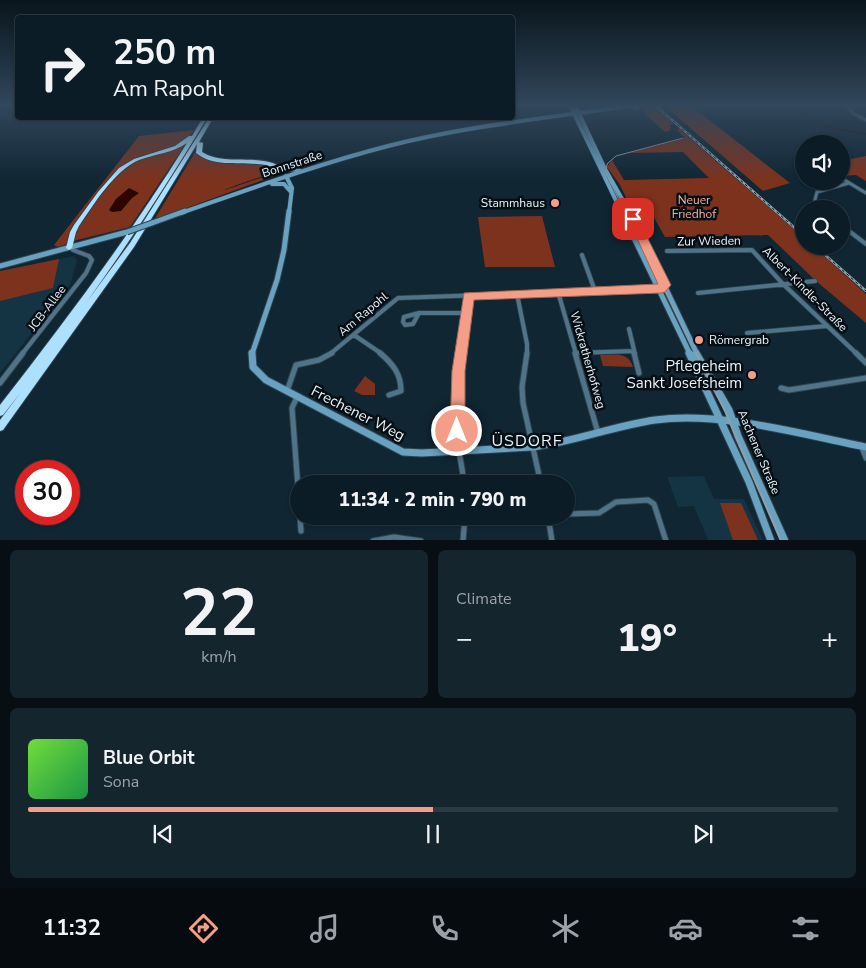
<!DOCTYPE html>
<meta charset="utf-8">
<style>
body{margin:0;font-family:"Nunito Sans",sans-serif;background:#15252e;color:#f1f3f6;height:100vh;display:flex;flex-direction:column;font-size:19px;white-space:nowrap}
*{box-sizing:border-box;margin:0}
p{font-size:16px;color:#9aa1a7}
.icon{flex:none;width:28px;height:28px;fill:none;stroke:currentColor;stroke-width:2;stroke-linecap:round;stroke-linejoin:round}
.map{position:relative;height:540px;overflow:hidden}
.drawer{display:flex;flex-direction:column;gap:10px;padding:10px;background:#070f15;flex:1}
.drawer>*{flex:none}
.top-card{position:absolute;left:15px;top:15px;width:500px;height:105px;border-radius:5px;box-shadow:0 1px 4px #0004,0 0 0 1px #2c3a43;background:#0c1c26;color:#f1f3f6;overflow:hidden}
.tools{position:absolute;left:795px;top:135px;display:grid;gap:10px}
.tools a{display:grid;place-items:center;width:55px;height:55px;border-radius:50%;background:#0c1c26;box-shadow:0 1px 4px #0004,0 0 0 1px #2c3a43;font-size:25px}
.speed{position:absolute;left:15px;top:460px;display:flex;gap:10px;font-size:25px;font-weight:700;text-align:center}
.speed>*{display:grid;place-content:center;width:65px;height:65px;border-radius:50%;background:#0c1c26;box-shadow:0 1px 4px #0004,0 0 0 1px #2c3a43;line-height:1}
.speed .limit{border:8px solid #d22;background:#fff;color:#111}
.pin{position:absolute;display:grid;place-items:center;width:42px;height:42px;color:#fff;margin:-21px;border-radius:10px;box-shadow:0 2px 8px #0006}
.me{position:absolute;width:55px;margin:-28px;rotate:0deg;stroke-linejoin:round;filter:drop-shadow(0 0 4px #0008)}
.turn{display:flex;align-items:center;gap:18px;height:105px;padding:0 15px;font-size:22px}
.turn .icon{width:65px;height:65px;stroke-width:2.5}
.turn b{display:block;font-size:35px;line-height:42px}
.big{font-size:38px;font-weight:800;line-height:1.1}
.drawer .card{flex:1;display:flex;flex-direction:column;justify-content:center;gap:8px;min-width:0;padding:0 18px;border-radius:8px;background:#15252e}
.drawer .dial{align-items:center;gap:0}
.dial b{font-size:65px;line-height:1}
.song{display:flex;align-items:center;gap:15px}
.cover{width:60px;height:60px;border-radius:8px;background:linear-gradient(135deg,hsl(100 70% 55%),hsl(140 70% 35%))}
.played{height:5px;border-radius:2px;background:linear-gradient(90deg,#f49e87 50%,#2c3a43 50%)}
.keys{display:flex;justify-content:space-around;direction:ltr}
.heat{display:flex;justify-content:space-between;align-items:center;font-size:28px;direction:ltr}
.drawer .tiles{flex:1;display:grid;gap:10px;grid-template-columns:1fr 1fr}
.card:last-child{grid-column:span 2}
.trip{position:absolute;left:290px;top:475px;width:285px;height:50px;border-radius:25px;background:#0c1c26;box-shadow:0 1px 4px #0004,0 0 0 1px #2c3a43;font-weight:800;line-height:50px;text-align:center}
.tabs{display:flex;height:80px;justify-content:space-around;align-items:center;background:#050b0f;color:#9aa1a7}
.tabs .icon{width:35px;height:35px}
.tabs .selected{color:#f49e87}
.tabs b{font-size:22px;color:#f1f3f6}
.map>svg:first-child{display:block}
.built{fill:#143343}
.green{fill:#7d321d}
.water{fill:#2c0500}
.lines{fill:none;stroke-linecap:round;stroke-linejoin:round}
.stream{stroke:#2c0500;stroke-width:1}
.street-far2-casing{stroke:#2e434f;stroke-width:4.5}
.street-far1-casing{stroke:#2e434f;stroke-width:5.5}
.street-casing{stroke:#2e434f;stroke-width:7}
.secondary-far2-casing{stroke:#2e434f;stroke-width:5}
.secondary-far1-casing{stroke:#2e434f;stroke-width:7}
.secondary-casing{stroke:#2e434f;stroke-width:9}
.highway-casing{stroke:#2e434f;stroke-width:2}
.street-far2{stroke:#517388;stroke-width:3}
.street-far1{stroke:#517388;stroke-width:4}
.street{stroke:#517388;stroke-width:5}
.secondary-far2{stroke:#69a1c1;stroke-width:4}
.secondary-far1{stroke:#69a1c1;stroke-width:5}
.secondary{stroke:#69a1c1;stroke-width:7}
.highway{fill:#ade0fe;fill-rule:evenodd}
.tram-far1{stroke:#8fa0aa;stroke-width:1}
.tram{stroke:#8fa0aa;stroke-width:2}
.rail-casing{stroke:#8fa0aa;stroke-width:2.5}
.rail{stroke:#060e14;stroke-width:1;stroke-dasharray:3;stroke-linecap:butt}
.secondary-bridge-casing{stroke:#2e434f;stroke-width:7;stroke-linecap:butt}
.secondary-bridge{stroke:#69a1c1;stroke-width:5}
.route{fill:#f49e87;stroke:#9f6758}
.poi-dot{fill:#f49e87;stroke:#060e14;stroke-width:2}
.labels{text-anchor:middle;stroke-width:5;stroke-linejoin:round;paint-order:stroke}
.street-label{font-size:12px;fill:#e5f3fb;stroke:#060e14}
.park-label{font-size:12px;fill:#f4af9c;stroke:#060e14}
.poi-label{font-size:12px;fill:#e5f3fb;stroke:#060e14;text-anchor:end}
.near-poi-label{font-size:15px;fill:#e5f3fb;stroke:#060e14;text-anchor:end}
.near-street-label{font-size:15px;fill:#e5f3fb;stroke:#060e14}
.near-neighbourhood-label{font-size:16px;letter-spacing:1px;fill:#e5f3fb;stroke:#060e14}
</style>
<div class="map">
<svg width="866" height="541" viewBox="0 0 866 541">
<rect width="100%" height="100%" fill="#102633"/>
<path class="built" d="M 74,256 L 77,261 L 70,285 L 0,373 L 0,272 Z
M 704,476 L 714,499 L 744,499 L 763,540 L 708,540 L 694,506 L 678,507 L 667,477 Z"/>
<path class="green" d="M 646,105 L 654,105 L 673,124 L 669,125 L 671,127 L 669,131 L 665,132 L 645,114 L 643,109 Z
M 664,105 L 690,105 L 790,183 L 763,191 Z
M 678,128 L 804,238 L 804,246 L 813,246 L 866,294 L 866,323 L 816,281 L 768,235 L 665,237 L 648,207 L 631,208 L 620,185 L 607,167 L 612,160 L 624,180 L 709,178 L 683,152 L 629,153 L 685,138 L 678,131 Z
M 194,130 C 179,154 146,152 123,166 C 117,170 78,218 74,226 C 71,232 69,239 67,244 L 58,247 L 54,245 L 139,136 Z
M 185,145 L 130,227 L 73,241 C 77,223 116,170 133,162 C 149,154 168,151 185,145 Z
M 197,149 C 209,172 259,152 282,172 C 275,171 230,187 224,190 C 235,187 274,172 282,173 L 154,220 Z
M 866,156 L 866,181 L 856,175 L 841,176 L 841,161 Z
M 542,216 L 555,267 L 485,267 L 478,217 Z
M 59,259 L 53,288 L 0,301 L 0,271 Z
M 600,355 C 614,355 628,351 633,367 L 603,366 Z
M 365,376 L 375,384 L 375,395 L 362,395 L 354,391 Z
M 720,503 L 741,503 L 758,540 L 733,540 Z"/>
<path class="water" d="M 129,188 L 139,193 L 132,198 L 121,211 L 112,212 L 109,210 L 116,199 Z"/>
<g class="lines">
<path class="stream" d="M 785,105 L 827,127 L 866,134"/>
<defs>
<path id="street-far2" d="M 846,105 L 854,114 L 866,120
M 841,178 L 866,193
M 822,209 L 815,200 L 817,192 L 849,183"/>
<path id="street-far1" d="M 841,225 L 866,244
M 667,251 L 752,250 L 783,284 L 857,354
M 582,255 L 595,291
M 558,292 L 576,354
M 698,293 L 815,281
M 517,294 L 527,344 L 527,354
M 419,313 L 413,324 L 405,325 L 403,322 L 404,317 Z
M 419,313 L 465,313
M 629,329 L 635,354
M 747,333 L 827,326
M 354,335 L 382,354
M 575,353 L 633,351
M 22,354 L 86,273 L 92,260 L 89,256 L 73,250
M 330,354 L 398,298 L 658,289
M 461,354 L 469,296"/>
<path id="street" d="M 380,353 C 393,364 401,374 401,391 L 389,395
M 461,353 C 457,382 455,413 458,442 C 459,456 463,470 464,484
M 527,353 L 522,387 L 523,403 L 541,484
M 575,353 L 598,433
M 634,353 L 639,373
M 856,353 L 866,363
M 0,383 L 23,353
M 781,388 L 789,390 L 866,378
M 287,391 L 296,365 L 319,360 L 332,353
M 297,397 L 292,408 L 299,501
M 861,445 L 866,458
M 566,514 L 599,513 L 616,502 L 648,500 L 654,504 L 666,541
M 300,516 L 301,531
M 548,516 L 552,541
M 373,541 L 394,537 L 421,541
M 463,541 L 465,516"/>
<path id="secondary-far2" d="M 570,105 L 622,213
M 575,105 L 605,169 L 630,213
M 627,105 L 637,108 L 641,105
M 280,168 L 299,170
M 286,176 L 292,188 L 289,213
M 272,184 L 284,184 L 291,192
M 181,213 C 250,189 318,164 388,146 C 466,126 548,118 628,106"/>
<path id="secondary-far1" d="M 621,211 L 690,354
M 629,211 L 697,354
M 152,223 L 185,211
M 0,266 L 127,232
M 252,354 L 277,280 L 284,250 L 289,211"/>
<path id="secondary" d="M 252,353 L 253,367 L 266,380 L 403,452 L 422,453 L 532,447 C 574,442 613,426 655,420 C 721,411 800,434 866,447
M 689,353 L 749,482 L 771,541
M 696,353 L 729,410 L 738,436 L 785,541"/>
<path id="highway" d="M 203,118 L 207,118 C 169,181 129,243 86,303 L 130,243 L 209,118 L 213,118 L 199,142 L 203,143 L 202,152 C 226,167 259,152 283,168 L 280,170 C 272,167 265,164 257,164 C 237,162 213,167 196,153 L 197,144 L 134,247 L 3,430 L 0,431 L 0,420 L 21,392 L 3,415 L 0,416 L 0,405 C 66,320 131,234 187,143 C 173,153 155,154 139,160 C 114,171 94,204 79,226 L 76,232 L 72,248 L 69,250 L 66,248 L 70,232 L 74,225 L 98,192 L 119,168 L 134,159 L 175,146 L 189,136 L 192,136 Z"/>
</defs>
<use href="#street-far2" class="street-far2-casing"/>
<use href="#street-far1" class="street-far1-casing"/>
<use href="#street" class="street-casing"/>
<use href="#secondary-far2" class="secondary-far2-casing"/>
<use href="#secondary-far1" class="secondary-far1-casing"/>
<use href="#secondary" class="secondary-casing"/>
<use href="#highway" class="highway-casing"/>
<use href="#street-far2" class="street-far2"/>
<use href="#street-far1" class="street-far1"/>
<use href="#street" class="street"/>
<use href="#secondary-far2" class="secondary-far2"/>
<use href="#secondary-far1" class="secondary-far1"/>
<use href="#secondary" class="secondary"/>
<use href="#highway" class="highway"/>
<path class="tram-far1" d="M 683,138 L 616,156 L 607,164 L 606,174 L 697,354"/>
<path class="tram" d="M 696,353 L 725,411 L 781,541"/>
<defs>
<path id="rail" d="M 655,105 L 804,236
M 815,246 L 866,291"/>
</defs>
<use href="#rail" class="rail-casing"/>
<use href="#rail" class="rail"/>
<defs>
<path id="secondary-bridge" d="M 127,232 L 152,223"/>
</defs>
<use href="#secondary-bridge" class="secondary-bridge-casing"/>
<use href="#secondary-bridge" class="secondary-bridge"/>
</g>
<linearGradient id="sky" x2="0" y2="1"><stop stop-color="#09151c"/><stop offset="0.58" stop-color="#31475b"/><stop offset="1" stop-color="#31475b" stop-opacity="0"/></linearGradient>
<rect width="866" height="181" fill="url(#sky)"/>
<path class="route" d="M 633,216 L 638,219 L 671,285 L 665,292 L 661,293 L 474,300 L 465,371 L 465,431 L 462,436 L 457,438 L 452,436 L 450,431 L 452,371 L 464,293 L 658,284 L 628,219 Z"/>
<g class="poi-dot">
<circle cx="555" cy="203" r="5"/>
<circle cx="699" cy="340" r="5"/>
<circle cx="752" cy="375" r="5"/>
</g>
<g class="labels">
<g class="street-label">
<text transform="translate(292 164) rotate(-18)" y="4">Bonnstraße</text>
<text transform="translate(709 241) rotate(-1)" y="4">Zur Wieden</text>
<text transform="translate(805 289) rotate(45)" y="4">Albert-Kindle-Straße</text>
<text transform="translate(47 308) rotate(-53)" y="4">JCB-Allee</text>
<text transform="translate(363 314) rotate(-40)" y="4">Am Rapohl</text>
<text transform="translate(588 360) rotate(74)" y="4">Wickratherhofweg</text>
<text transform="translate(759 452) rotate(67)" y="4">Aachener Straße</text>
</g>
<g class="park-label">
<text x="694" y="204">Neuer<tspan x="694" dy="14">Friedhof</tspan></text>
</g>
<g class="poi-label">
<text x="545" y="207">Stammhaus</text>
<text x="709" y="344" text-anchor="start">Römergrab</text>
</g>
<g class="near-poi-label">
<text x="742" y="371">Pflegeheim<tspan x="742" dy="17">Sankt Josefsheim</tspan></text>
</g>
<g class="near-street-label">
<text transform="translate(358 413) rotate(27)" y="5">Frechener Weg</text>
</g>
<g class="near-neighbourhood-label">
<text x="527" y="446">ÜSDORF</text>
</g>
</g>
</svg>
<div class="tools">
<a><svg class="icon" aria-label="sound" viewBox="0 0 24 24"><path d="M4 9h4l5-4v14l-5-4H4zM17 9q2 3 0 6"/></svg></a>
<a><svg class="icon" aria-label="search" viewBox="0 0 24 24"><circle cx="10" cy="10" r="6"/><path d="M15 15l6 6"/></svg></a>
</div>
<div class="speed"><div class="limit">30</div></div>
<div class="pin" style="left:633px;top:219px;background:#d93025"><svg class="icon" aria-label="arrive" viewBox="0 0 24 24"><path d="M6 21V4h12l-3 4 3 4H6"/></svg></div>
<svg class="me" style="left:457px;top:431px" viewBox="-20 -20 40 40"><circle r="17" fill="#f49e87" stroke="#fff" stroke-width="3"/><path d="M0-11L8 9 0 5-8 9z" fill="#fff"/></svg>
<div class="trip">11:34 · 2 min · 790 m</div>
<div class="top-card">
<div class="turn"><svg class="icon" aria-label="right" viewBox="0 0 24 24"><path d="M7 20v-9h11M14 6l5 5-5 5"/></svg><div><b>250 m</b>Am Rapohl</div></div>
</div>
</div>
<section class="drawer">
<div class="tiles">
<div class="card dial"><b>22</b><p>km/h</p></div>
<div class="card"><p>Climate</p>
<div class="heat"><a>−</a><b class="big">19°</b><a>+</a></div>
</div>
<div class="card">
<div class="song"><i class="cover"></i><div><b>Blue Orbit</b><p>Sona</p></div></div>
<div class="played"></div>
<div class="keys"><svg class="icon" aria-label="previous" viewBox="0 0 24 24"><path d="M18 5L8 12l10 7zM5 5v14"/></svg><svg class="icon" aria-label="pause" viewBox="0 0 24 24"><path d="M8 5v14M16 5v14"/></svg><svg class="icon" aria-label="next" viewBox="0 0 24 24"><path d="M6 5l10 7-10 7zM19 5v14"/></svg></div>
</div>
</div>
</section>
<nav class="tabs">
<b>11:32</b>
<svg class="icon selected" aria-label="directions" viewBox="0 0 24 24"><path d="M12 3l9 9-9 9-9-9zM9 14v-3h6M13 9l2 2-2 2"/></svg>
<svg class="icon" aria-label="music" viewBox="0 0 24 24"><path d="M9 18V5l10-2v13"/><circle cx="6" cy="18" r="3"/><circle cx="16" cy="16" r="3"/></svg>
<svg class="icon" aria-label="phone" viewBox="0 0 24 24"><path d="M5 4h4l2 5-3 2q2 4 5 5l2-3 5 2v4C11 20 4 13 5 4z"/></svg>
<svg class="icon" aria-label="climate" viewBox="0 0 24 24"><path d="M12 3v18M4 7l16 10M4 17L20 7"/></svg>
<svg class="icon" aria-label="car" viewBox="0 0 24 24"><path d="M5 17H2v-5l4-1 3-4h7l3 4 3 1v5h-3M9 17h6M6 11h13"/><circle cx="7" cy="17" r="2"/><circle cx="17" cy="17" r="2"/></svg>
<svg class="icon" aria-label="filters" viewBox="0 0 24 24"><path d="M4 7h16M4 17h16"/><circle cx="9" cy="7" r="2"/><circle cx="15" cy="17" r="2"/></svg>
</nav>
